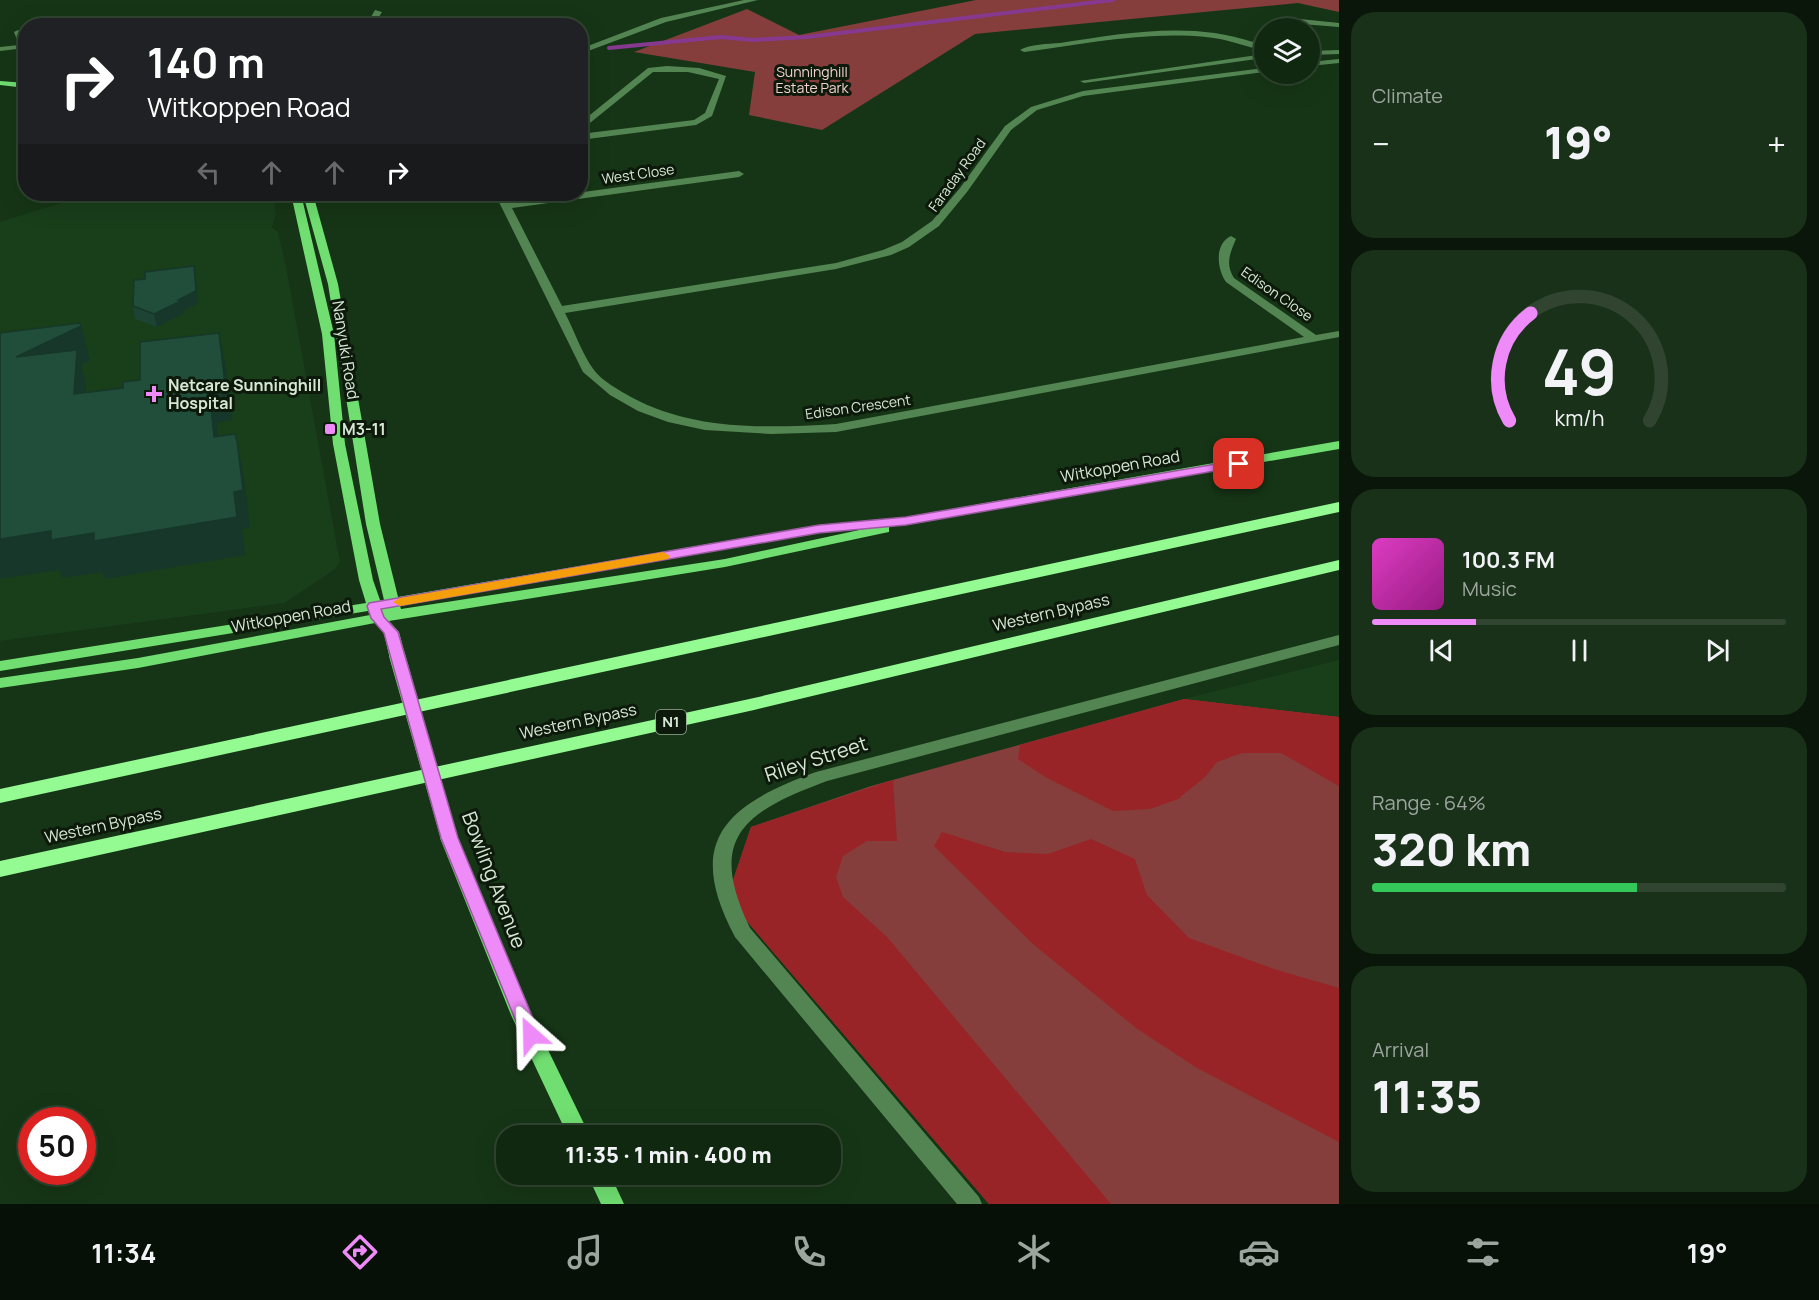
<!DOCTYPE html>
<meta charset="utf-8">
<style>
body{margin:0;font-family:Manrope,sans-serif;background:#193019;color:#f1f3f6;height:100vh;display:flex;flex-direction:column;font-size:22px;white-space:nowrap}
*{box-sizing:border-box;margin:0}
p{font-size:20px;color:#9ca69f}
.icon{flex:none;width:33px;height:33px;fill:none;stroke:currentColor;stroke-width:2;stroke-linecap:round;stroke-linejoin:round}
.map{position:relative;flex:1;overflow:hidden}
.sheet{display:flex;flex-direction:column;gap:12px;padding:12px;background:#091609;width:480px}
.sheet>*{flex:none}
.banner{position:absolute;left:18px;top:18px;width:570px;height:183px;border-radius:24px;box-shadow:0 6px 24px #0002,0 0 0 2px #304430;background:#202124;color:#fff;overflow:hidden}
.fabs{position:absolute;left:1254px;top:18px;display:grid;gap:12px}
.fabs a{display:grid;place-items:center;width:66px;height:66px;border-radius:50%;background:#102810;box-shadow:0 6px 24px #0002,0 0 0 2px #304430;font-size:30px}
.speed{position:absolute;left:18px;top:1107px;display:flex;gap:12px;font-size:30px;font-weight:700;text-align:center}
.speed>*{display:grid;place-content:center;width:78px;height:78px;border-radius:50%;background:#102810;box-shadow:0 6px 24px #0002,0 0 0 2px #304430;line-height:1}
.speed .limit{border:9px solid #d22;background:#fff;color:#111}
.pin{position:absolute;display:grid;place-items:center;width:51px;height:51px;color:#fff;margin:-26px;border-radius:12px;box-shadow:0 3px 9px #0006}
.me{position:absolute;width:66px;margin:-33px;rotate:335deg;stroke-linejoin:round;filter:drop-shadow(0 0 4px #0008)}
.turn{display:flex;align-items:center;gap:21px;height:126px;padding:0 30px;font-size:27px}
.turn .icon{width:78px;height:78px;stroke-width:2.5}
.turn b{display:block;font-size:42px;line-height:51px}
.lanes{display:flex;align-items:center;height:57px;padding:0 30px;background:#0003;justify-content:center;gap:30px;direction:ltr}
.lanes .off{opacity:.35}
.big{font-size:45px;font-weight:800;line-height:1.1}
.sheet .card{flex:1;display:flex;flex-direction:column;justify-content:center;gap:9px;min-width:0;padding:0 21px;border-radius:24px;background:#193019}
.sheet .dial{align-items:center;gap:0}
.dial svg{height:156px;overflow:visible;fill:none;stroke:#304430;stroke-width:7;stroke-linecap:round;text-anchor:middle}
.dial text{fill:#f1f3f6;stroke:none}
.song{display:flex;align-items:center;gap:18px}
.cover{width:72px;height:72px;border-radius:9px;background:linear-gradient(135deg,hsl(310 70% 55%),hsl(310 70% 35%))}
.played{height:6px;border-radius:3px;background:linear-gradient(90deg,#ee8bf8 25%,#304430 25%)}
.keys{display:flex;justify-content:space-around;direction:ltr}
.heat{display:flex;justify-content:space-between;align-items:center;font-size:33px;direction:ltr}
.charge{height:9px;border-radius:4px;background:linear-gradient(90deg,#34c759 64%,#304430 0)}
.trip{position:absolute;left:496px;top:1125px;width:345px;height:60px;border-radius:24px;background:#102810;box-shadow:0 6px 24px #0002,0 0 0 2px #304430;font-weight:800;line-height:60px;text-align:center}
.tabs{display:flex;height:96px;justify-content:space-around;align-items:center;background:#061006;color:#9ca69f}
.tabs .icon{width:42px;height:42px}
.tabs .current{color:#ee8bf8}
.tabs b{font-size:27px;color:#f1f3f6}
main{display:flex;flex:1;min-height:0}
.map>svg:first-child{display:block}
.built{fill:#193e1a}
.green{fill:#853e3b}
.forest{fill:#982428}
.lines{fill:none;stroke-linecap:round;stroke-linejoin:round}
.stream{stroke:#86398e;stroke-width:4}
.minor{fill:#538552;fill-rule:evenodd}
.major{fill:#70de71;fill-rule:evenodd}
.highway{fill:#94fb93;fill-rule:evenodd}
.major-bridge{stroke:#70de71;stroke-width:16}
.wall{fill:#1c4333}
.shaded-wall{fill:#163729}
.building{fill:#204e3b;stroke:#163729;stroke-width:1.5}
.route{fill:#ee8bf8;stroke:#9b5aa1;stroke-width:1.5}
.slow{fill:#f59e0b}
.poi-dot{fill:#ee8bf8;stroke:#0c190b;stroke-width:2}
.labels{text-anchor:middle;stroke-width:6;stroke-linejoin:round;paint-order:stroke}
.far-park-label{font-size:14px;fill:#f2d2cf;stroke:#0c190b}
.far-street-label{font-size:14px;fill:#d6e8d5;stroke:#0c190b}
.shield{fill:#0c190b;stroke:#99aa98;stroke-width:1.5}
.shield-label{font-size:15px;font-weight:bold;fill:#d6e8d5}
.street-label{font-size:16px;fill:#d6e8d5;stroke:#0c190b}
.poi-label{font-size:16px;font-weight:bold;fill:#d6e8d5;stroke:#0c190b;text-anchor:start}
.near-street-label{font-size:20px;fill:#d6e8d5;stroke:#0c190b}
</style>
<main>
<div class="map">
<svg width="1339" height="1204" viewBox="0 0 1339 1204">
<rect width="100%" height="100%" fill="#163516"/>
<path class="built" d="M 90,194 L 273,194 L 276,214 L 272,227 L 278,232 L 286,267 L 340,562 L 334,570 L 284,603 L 0,641 L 0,222 Z
M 1339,660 L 1339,717 L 1184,699 Z"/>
<path class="green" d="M 976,0 L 1339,0 L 1339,12 L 1298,3 L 975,34 L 822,130 L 749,115 L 755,72 L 634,52 L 747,9 L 799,35 Z
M 1184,699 L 1339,717 L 1339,1204 L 989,1204 L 727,898 L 751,827 L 871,786 Z"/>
<path class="forest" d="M 1184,699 L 1339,717 L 1339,786 L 1281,753 L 1242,753 L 1217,762 L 1205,777 L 1178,799 L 1150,809 L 1113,811 L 1045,777 L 1018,759 L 1020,745 Z
M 893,780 L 897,841 L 867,841 L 843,856 L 836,877 L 843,897 L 887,937 L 1111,1204 L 989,1204 L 727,898 L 751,827 Z
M 942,832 L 1005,852 L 1048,854 L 1091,839 L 1135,859 L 1147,895 L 1189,938 L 1274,969 L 1339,988 L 1339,1142 L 1197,1068 L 1136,1028 L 1033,944 L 934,846 Z"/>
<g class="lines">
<path class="stream" d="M 609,48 L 721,37 L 752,40 L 807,37 L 1113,0"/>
<path class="minor" d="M 744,0 L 758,0 L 666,22 L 580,54 L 580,49 L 661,18 Z
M 375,10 L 382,12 L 376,22 L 379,26 L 371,26 L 368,22 Z
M 147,17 L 150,17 L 154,26 L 147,26 L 143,19 Z
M 1300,19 L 1339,23 L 1339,27 L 1289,23 L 1264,28 L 1259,45 L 1264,47 L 1264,51 C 1245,46 1227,39 1206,37 C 1145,31 1084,44 1024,52 L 1020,50 C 1030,44 1048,44 1060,43 C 1123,33 1191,21 1253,42 C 1261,20 1278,19 1300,19 Z
M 253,20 L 250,24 L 214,26 L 217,24 Z
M 18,30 L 22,32 L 26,48 L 0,51 L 0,47 L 19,45 L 14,32 Z
M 1339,50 L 1339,54 L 1310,55 L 1310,51 Z
M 1264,54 L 1264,58 L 1084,83 L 1080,81 Z
M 1339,59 L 1339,63 L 1310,66 L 1310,62 Z
M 667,66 L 699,68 L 726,76 L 712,116 L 696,125 L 580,140 L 580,134 L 694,120 L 705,113 L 719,79 L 688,72 L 653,72 L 580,131 L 580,123 L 648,68 Z
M 1264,68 L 1264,72 L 1083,96 L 1037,110 L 1011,130 L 967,192 L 939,226 L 909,247 L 891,255 L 836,269 L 565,313 C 574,330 582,354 594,370 C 602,381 619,390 631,397 C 694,431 766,428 836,424 L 1304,337 L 1226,282 C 1217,269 1214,244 1231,236 L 1236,239 C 1230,253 1225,264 1234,278 L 1316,335 L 1339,331 L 1339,337 L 836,432 L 771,434 L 705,430 L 668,422 L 638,411 L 610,395 L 583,372 L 495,194 L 505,194 L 509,202 L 739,171 L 744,174 L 739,177 L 512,208 L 562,306 L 836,263 L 883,250 L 902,242 L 932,221 L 960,188 L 1005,126 L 1031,107 L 1083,91 Z
M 1339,635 L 1339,645 L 827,781 C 744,812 706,837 750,928 L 979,1197 L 982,1204 L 957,1204 L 735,937 C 684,841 725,805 816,772 Z"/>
<path class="major" d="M 0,81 L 26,83 L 26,88 L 0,85 Z
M 291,194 L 301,194 L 334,334 L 345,444 L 373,580 L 380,600 L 384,600 L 366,524 L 328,284 L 303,194 L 313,194 L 338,284 L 380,524 L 398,597 L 819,525 L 906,517 L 1339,441 L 1339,449 L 889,527 L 889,532 L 884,533 L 725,567 L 389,621 L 399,632 L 405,655 L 397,660 L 389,655 L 384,633 L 375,623 L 138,668 L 0,688 L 0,678 L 138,658 L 370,615 L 368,611 L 0,671 L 0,661 L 366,603 L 359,580 L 333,444 L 322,334 ZM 864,529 L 725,559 L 401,609 L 400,606 L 819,533 Z
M 449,831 L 455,833 L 458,838 L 531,1015 L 590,1136 L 568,1136 L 511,1015 L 440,838 L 443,833 Z
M 587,1174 L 610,1174 L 624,1204 L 601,1204 Z"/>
<path class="highway" d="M 1339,502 L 1339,512 L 0,803 L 0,789 Z
M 1339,560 L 1339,570 L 754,710 L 0,877 L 0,861 L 754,698 Z"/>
<path class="major-bridge" d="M 397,655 L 449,838"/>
</g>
<path class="wall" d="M 194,266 L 196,278 L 198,303 L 183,311 L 184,313 L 157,327 L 135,319 L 133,306 L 145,279 Z"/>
<path class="shaded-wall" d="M 194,266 L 196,278 L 198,303 L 183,311 L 184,313 L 157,327 L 154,314 L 178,300 Z
M 81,326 L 90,360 L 81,365 L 86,385 L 84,430 L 16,357 Z
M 219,333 L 226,367 L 232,420 L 217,423 L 222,473 L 214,437 L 209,387 Z
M 237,441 L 244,478 L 250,528 L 242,529 L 245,555 L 105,579 L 103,572 L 62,578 L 59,570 L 0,579 L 0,539 L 234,492 Z"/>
<path class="building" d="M 194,266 L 196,291 L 178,300 L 181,301 L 154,314 L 133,306 L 134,280 L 145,279 L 145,272 Z
M 80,323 L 81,326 L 16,357 L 77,350 L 74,394 L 123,388 L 123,382 L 140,380 L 140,342 L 219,333 L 225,385 L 209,387 L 214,437 L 235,434 L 237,441 L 243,490 L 234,492 L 237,517 L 94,541 L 94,533 L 51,540 L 51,531 L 0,539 L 0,333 Z"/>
<path class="route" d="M 1239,460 L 1245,464 L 1243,466 L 906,525 L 819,533 L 381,609 L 384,617 L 398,632 L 458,838 L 540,1035 L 538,1041 L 531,1043 L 524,1041 L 441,838 L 384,633 L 371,618 L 367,606 L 369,603 L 819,525 L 906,517 Z"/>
<path class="slow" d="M 663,552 L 670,556 L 668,559 L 400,606 L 393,602 L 400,598 Z"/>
<g class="poi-dot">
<path d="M151 385h6v6h6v6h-6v6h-6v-6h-6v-6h6z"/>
<rect x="324" y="423" width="12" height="12" rx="3"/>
</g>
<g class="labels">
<g class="far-park-label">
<text x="812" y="77">Sunninghill<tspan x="812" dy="16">Estate Park</tspan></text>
</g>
<g class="far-street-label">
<text transform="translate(638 174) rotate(-8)" y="5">West Close</text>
<text transform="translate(957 175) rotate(-54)" y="5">Faraday Road</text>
<text transform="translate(1277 294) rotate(35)" y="5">Edison Close</text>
<text transform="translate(858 407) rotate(-8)" y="5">Edison Crescent</text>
</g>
<rect class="shield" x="656" y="710" width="30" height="24" rx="4.5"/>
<g class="shield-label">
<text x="671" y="727">N1</text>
</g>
<g class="street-label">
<text transform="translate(346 350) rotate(81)" y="6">Nanyuki Road</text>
<text transform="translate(1120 466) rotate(-10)" y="6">Witkoppen Road</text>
<text transform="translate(1051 612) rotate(-13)" y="6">Western Bypass</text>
<text transform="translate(291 616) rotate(-10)" y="6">Witkoppen Road</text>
<text transform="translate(578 721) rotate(-12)" y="6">Western Bypass</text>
<text transform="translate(103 825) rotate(-12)" y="6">Western Bypass</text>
</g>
<g class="poi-label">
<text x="168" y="391">Netcare Sunninghill<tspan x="168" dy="18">Hospital</tspan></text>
<text x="342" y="435">M3-11</text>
</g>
<g class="near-street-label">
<text transform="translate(816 759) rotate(-18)" y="7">Riley Street</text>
<text transform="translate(494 880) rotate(69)" y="7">Bowling Avenue</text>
</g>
</g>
</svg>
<div class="fabs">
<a><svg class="icon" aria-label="layers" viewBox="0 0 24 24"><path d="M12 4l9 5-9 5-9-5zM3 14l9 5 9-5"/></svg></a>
</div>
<div class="speed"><div class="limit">50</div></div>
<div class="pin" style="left:1239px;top:464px;background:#d93025"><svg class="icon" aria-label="arrive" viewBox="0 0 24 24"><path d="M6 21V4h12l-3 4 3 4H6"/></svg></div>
<svg class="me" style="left:531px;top:1035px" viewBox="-20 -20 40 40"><path d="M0-17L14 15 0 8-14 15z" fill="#ee8bf8" stroke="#fff" stroke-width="4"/></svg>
<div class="trip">11:35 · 1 min · 400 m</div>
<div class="banner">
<div class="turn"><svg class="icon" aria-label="right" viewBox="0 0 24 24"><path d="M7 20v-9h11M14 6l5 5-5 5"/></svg><div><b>140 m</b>Witkoppen Road</div></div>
<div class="lanes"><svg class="icon off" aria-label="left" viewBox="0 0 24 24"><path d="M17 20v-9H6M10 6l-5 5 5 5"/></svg><svg class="icon off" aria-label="ahead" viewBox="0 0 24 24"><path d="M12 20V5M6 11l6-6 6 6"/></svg><svg class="icon off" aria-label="ahead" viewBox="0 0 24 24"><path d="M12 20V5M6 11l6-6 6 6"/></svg><svg class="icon" aria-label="right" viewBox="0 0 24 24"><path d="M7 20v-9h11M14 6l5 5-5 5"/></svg></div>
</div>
</div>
<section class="sheet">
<div class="card"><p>Climate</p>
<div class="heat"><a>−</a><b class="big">19°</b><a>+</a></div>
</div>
<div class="card dial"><svg viewBox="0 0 100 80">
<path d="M14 69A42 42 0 1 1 86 69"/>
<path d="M14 69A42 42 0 0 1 25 14" stroke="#ee8bf8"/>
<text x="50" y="56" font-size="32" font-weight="700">49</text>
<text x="50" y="72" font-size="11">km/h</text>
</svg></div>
<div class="card">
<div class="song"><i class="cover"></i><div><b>100.3 FM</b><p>Music</p></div></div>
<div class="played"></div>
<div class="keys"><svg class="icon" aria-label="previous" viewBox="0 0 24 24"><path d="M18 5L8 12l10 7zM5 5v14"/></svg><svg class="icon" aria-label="pause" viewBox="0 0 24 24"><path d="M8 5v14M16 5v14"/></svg><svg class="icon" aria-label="next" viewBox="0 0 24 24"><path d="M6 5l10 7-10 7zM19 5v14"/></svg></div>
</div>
<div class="card"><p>Range · 64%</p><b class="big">320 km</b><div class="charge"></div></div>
<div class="card"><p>Arrival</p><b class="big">11:35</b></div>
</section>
</main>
<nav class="tabs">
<b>11:34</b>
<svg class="icon current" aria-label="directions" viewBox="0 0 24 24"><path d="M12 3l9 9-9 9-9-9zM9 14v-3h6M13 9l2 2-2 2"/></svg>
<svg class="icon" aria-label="music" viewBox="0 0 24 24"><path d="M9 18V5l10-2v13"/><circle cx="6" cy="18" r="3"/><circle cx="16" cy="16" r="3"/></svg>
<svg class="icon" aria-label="phone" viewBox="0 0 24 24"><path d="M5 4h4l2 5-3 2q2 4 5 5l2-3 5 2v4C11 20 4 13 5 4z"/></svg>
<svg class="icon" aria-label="climate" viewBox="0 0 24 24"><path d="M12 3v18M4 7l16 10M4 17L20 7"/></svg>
<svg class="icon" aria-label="car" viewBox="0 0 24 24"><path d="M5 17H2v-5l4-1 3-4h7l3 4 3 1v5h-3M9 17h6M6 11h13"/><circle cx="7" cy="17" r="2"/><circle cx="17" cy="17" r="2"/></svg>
<svg class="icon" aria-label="filters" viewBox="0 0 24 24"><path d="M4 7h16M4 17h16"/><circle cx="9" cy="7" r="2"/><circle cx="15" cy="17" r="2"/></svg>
<b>19°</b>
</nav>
